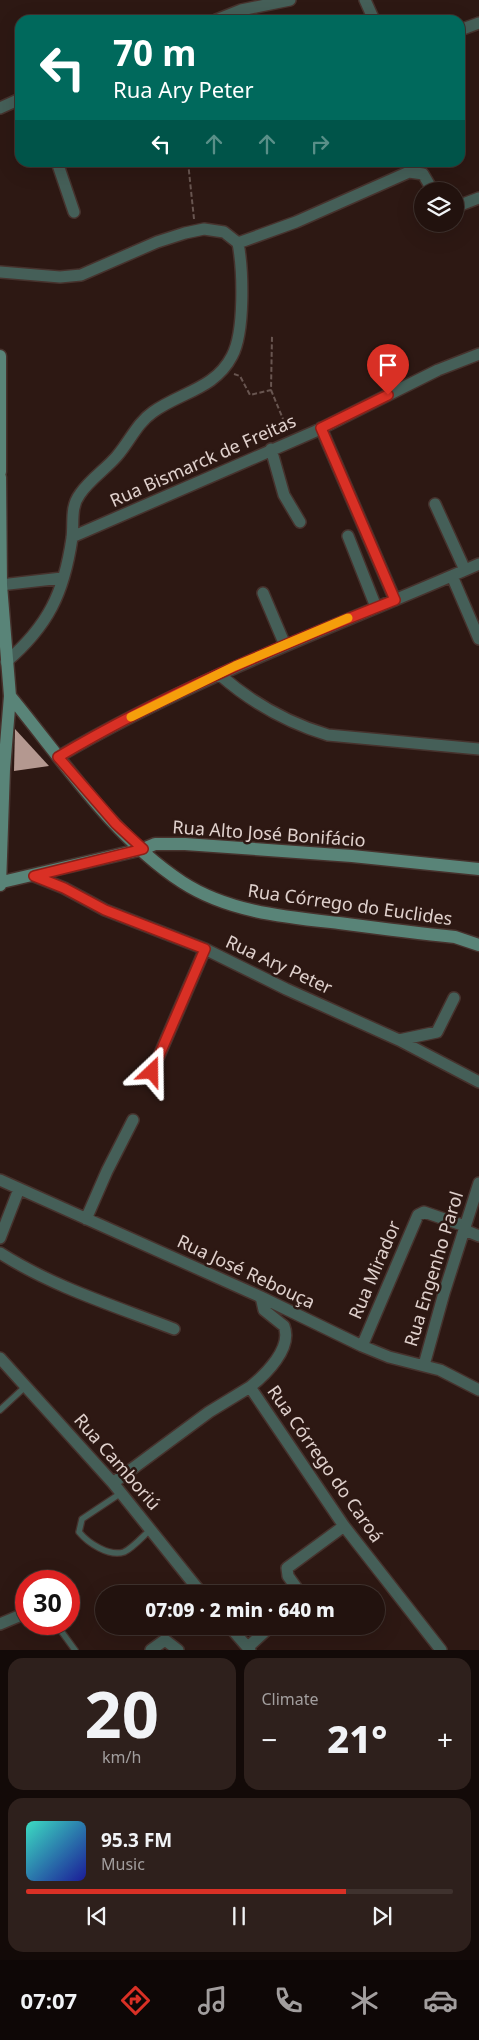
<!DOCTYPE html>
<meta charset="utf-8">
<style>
body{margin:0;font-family:"Noto Sans",sans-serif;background:#2e201c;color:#f1f3f6;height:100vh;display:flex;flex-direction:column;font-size:19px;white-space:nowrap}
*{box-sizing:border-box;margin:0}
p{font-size:16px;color:#a29e9e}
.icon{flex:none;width:28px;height:28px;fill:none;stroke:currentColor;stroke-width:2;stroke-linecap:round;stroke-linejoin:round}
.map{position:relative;height:1650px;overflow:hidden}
.side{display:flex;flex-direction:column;gap:8px;padding:8px;background:#130a08;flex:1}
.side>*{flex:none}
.banner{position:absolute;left:15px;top:15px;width:450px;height:152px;border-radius:15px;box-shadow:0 5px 20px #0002,0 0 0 1px #3f322e;background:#00695c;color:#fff;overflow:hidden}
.buttons{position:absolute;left:414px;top:182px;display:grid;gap:10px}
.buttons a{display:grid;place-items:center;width:50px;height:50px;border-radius:50%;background:#22120e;box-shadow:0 5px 20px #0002,0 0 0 1px #3f322e;font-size:25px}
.speed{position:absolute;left:15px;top:1570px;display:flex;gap:10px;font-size:25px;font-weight:700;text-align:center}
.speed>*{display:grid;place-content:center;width:65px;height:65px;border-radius:50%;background:#22120e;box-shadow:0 5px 20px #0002,0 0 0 1px #3f322e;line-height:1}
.speed .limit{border:8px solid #d22;background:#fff;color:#111}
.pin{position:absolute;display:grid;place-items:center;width:42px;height:42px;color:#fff;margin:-51px -21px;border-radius:50% 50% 50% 0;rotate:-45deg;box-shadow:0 0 5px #0007}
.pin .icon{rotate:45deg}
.me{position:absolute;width:55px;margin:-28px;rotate:23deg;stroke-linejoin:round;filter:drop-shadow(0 0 4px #0008)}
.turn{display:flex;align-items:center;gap:18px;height:105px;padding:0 15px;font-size:22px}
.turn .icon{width:65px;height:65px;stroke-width:2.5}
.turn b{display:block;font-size:35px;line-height:42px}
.lanes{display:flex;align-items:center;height:48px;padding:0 15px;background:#0003;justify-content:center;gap:25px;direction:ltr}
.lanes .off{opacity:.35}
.big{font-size:38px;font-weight:800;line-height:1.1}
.side .widget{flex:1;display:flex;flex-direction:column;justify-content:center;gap:8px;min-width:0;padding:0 18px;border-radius:15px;background:#2e201c}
.side .dial{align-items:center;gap:0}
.dial b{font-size:65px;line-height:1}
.song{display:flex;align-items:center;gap:15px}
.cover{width:60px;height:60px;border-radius:8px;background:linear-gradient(135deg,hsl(170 70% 55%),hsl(240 70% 35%))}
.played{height:5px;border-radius:2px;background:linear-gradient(90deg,#d93025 75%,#3f322e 75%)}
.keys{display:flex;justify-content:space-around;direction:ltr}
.heat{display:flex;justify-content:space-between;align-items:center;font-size:28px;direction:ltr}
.side .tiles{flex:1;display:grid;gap:8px;grid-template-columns:1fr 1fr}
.widget:last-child{grid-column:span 2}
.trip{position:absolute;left:95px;top:1585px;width:290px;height:50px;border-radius:25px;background:#22120e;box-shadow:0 5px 20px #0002,0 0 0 1px #3f322e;font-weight:800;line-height:50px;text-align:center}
.dock{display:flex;height:80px;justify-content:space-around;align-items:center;background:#0e0706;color:#a29e9e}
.dock .icon{width:35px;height:35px}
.dock .current{color:#d93025}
.dock b{font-size:22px;color:#f1f3f6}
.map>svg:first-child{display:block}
.building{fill:#b49890}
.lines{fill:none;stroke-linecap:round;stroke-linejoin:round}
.lane-casing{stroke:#46322d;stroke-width:8}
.street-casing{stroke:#46322d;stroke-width:14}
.secondary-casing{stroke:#46322d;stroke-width:15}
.path{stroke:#685550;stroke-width:2;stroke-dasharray:5 2.5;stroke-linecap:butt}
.lane{stroke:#455f58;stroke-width:5.5}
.street{stroke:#455f58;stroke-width:11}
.secondary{stroke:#598478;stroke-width:12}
.route-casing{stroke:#8d1f18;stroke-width:12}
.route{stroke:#d93025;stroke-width:9}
.slow{stroke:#f59e0b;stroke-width:9}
.labels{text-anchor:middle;stroke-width:5;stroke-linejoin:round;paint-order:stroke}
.street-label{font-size:18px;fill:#e0d1cd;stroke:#2d1813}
</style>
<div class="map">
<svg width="479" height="1650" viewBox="0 0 479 1650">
<rect width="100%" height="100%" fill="#2d1813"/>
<path class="building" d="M 15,729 L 49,766 L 14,771 Z"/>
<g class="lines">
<defs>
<path id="lane" d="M 149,162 L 150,163
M 0,1410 L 26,1386
M 121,1493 L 82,1519 L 79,1532 C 88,1543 109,1557 124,1552 C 133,1548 144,1535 151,1529
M 56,1624 L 75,1650"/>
<path id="street" d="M 365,0 L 374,20
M 216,20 L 241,10 L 290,0
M 460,30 L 479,23
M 0,108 L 20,99
M 57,162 L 74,212
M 455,207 L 479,198
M 238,243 L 296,222 L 409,172 L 423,174 L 433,191
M 0,272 L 60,277 L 81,275 L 157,242 L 185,233 L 204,229 L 224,232 L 238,243 C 243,270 245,332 232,356 C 215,389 181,392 153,412 C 137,423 130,441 117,456 C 106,469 90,479 80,494 C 70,507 74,523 72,538 C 64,593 48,626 6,662
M 321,428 L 395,600
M 271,449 L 284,495 L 300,522
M 435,504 L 465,570
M 348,536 L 376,607
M 72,537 L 316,431 L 438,370 L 479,354
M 452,576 L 479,639
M 0,585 L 62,578
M 263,593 L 285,645
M 220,675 C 251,702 288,723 328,735 L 479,749
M 58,757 C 192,678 338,626 479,564
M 34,876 L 64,888 L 105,910 L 205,949 L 286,989 L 399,1040 L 479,1082
M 399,1040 L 437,1032 L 454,998
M 152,1072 L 205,949
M 0,1180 L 261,1297 L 362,1346 L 389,1357 L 440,1370 L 479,1390
M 86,1219 L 107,1171 L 133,1120
M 0,1238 L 19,1189
M 0,1253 C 53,1287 115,1306 174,1329
M 261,1297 L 264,1310 L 284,1326 C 293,1348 265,1375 250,1387 L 344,1526 L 441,1650
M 362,1346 L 418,1215 L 424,1212 L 465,1226 L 467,1231 L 479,1236
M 0,1358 L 113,1483 L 202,1594
M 424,1365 L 444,1293 L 479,1183
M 113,1483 L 209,1412 L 250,1387
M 301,1594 L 288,1576 L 287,1568 L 344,1526
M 0,1624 L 26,1613
M 229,1626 L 250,1650
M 248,1647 L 271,1626
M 151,1650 L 165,1640 L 178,1650"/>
<path id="secondary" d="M 0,356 L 0,472
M 0,477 L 1,585 L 10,696 L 4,769 L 0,885
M 10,696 C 62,759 113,837 182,882 C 228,912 285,917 339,923 C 377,928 416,933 455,937 L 479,945
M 2,882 L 143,849 L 155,844 L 185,844 L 352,856 L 479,869"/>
</defs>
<use href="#lane" class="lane-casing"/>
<use href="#street" class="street-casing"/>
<use href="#secondary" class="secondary-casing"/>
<path class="path" d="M 188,162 L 194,219
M 234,374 L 240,376 L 250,395 L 271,390 L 272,336
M 271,390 L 283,419"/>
<use href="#lane" class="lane"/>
<use href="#street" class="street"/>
<use href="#secondary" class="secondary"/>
</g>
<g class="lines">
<defs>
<path id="route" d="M 152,1072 L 205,949 L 105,910 L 64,888 L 34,876 L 143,849 L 116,824 L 58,757 C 164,694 281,645 395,600 L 321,428 L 388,395"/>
</defs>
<use href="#route" class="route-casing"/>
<use href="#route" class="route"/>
<path class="slow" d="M 131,717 L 235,666 L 348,618"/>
</g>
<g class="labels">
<g class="street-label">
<text transform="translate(203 461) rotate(-24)" y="6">Rua Bismarck de Freitas</text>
<text transform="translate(269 834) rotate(4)" y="6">Rua Alto José Bonifácio</text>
<text transform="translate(350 905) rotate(8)" y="6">Rua Córrego do Euclides</text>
<text transform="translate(279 965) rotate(25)" y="6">Rua Ary Peter</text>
<text transform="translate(434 1269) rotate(-73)" y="6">Rua Engenho Parol</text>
<text transform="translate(375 1270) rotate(-67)" y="6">Rua Mirador</text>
<text transform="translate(246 1272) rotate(25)" y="6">Rua José Rebouça</text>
<text transform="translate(117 1462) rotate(49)" y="6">Rua Camboriú</text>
<text transform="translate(325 1464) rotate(55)" y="6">Rua Córrego do Caroá</text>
</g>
</g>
</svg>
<div class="buttons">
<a><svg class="icon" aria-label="layers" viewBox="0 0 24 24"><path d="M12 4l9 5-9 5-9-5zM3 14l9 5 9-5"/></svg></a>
</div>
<div class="speed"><div class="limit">30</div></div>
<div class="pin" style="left:388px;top:395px;background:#d93025"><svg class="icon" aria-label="arrive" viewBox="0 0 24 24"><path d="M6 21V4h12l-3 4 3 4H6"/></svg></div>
<svg class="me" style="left:152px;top:1072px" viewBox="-20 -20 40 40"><path d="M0-17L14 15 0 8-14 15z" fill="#d93025" stroke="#fff" stroke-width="4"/></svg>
<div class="trip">07:09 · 2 min · 640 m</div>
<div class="banner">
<div class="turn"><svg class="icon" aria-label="left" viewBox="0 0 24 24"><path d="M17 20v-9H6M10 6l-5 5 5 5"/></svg><div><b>70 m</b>Rua Ary Peter</div></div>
<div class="lanes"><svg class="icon" aria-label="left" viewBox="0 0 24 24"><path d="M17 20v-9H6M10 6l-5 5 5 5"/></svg><svg class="icon off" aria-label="ahead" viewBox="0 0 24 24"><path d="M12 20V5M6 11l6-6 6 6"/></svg><svg class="icon off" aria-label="ahead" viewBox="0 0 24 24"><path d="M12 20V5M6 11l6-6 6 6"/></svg><svg class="icon off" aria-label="right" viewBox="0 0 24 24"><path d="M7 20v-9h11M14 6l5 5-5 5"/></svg></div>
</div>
</div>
<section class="side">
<div class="tiles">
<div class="widget dial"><b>20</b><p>km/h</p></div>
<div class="widget"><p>Climate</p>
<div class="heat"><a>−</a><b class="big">21°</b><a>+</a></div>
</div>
<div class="widget">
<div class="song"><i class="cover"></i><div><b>95.3 FM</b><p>Music</p></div></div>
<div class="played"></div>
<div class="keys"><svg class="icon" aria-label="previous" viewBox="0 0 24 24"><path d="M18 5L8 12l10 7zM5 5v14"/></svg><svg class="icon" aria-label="pause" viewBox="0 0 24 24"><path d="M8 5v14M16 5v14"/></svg><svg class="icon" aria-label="next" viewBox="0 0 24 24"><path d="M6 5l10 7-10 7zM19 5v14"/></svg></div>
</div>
</div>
</section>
<nav class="dock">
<b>07:07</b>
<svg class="icon current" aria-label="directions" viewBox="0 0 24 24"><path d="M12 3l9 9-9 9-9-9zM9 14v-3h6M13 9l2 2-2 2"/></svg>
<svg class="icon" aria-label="music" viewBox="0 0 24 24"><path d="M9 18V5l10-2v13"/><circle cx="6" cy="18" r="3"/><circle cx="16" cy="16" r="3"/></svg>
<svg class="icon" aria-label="phone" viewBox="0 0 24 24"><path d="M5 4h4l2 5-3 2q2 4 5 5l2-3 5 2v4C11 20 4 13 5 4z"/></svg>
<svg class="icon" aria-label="climate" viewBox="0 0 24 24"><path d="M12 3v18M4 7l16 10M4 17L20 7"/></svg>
<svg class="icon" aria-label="car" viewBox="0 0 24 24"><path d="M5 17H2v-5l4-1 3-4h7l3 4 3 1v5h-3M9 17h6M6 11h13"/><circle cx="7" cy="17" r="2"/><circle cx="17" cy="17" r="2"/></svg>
</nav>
